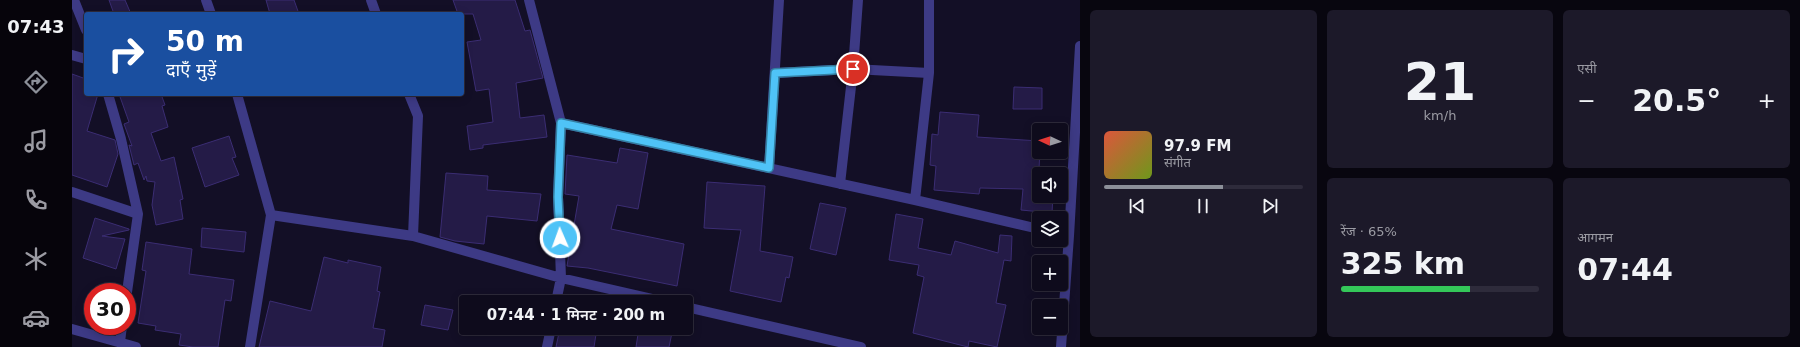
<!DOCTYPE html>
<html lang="hi">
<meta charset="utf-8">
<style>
body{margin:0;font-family:"DejaVu Sans","Noto Sans Devanagari",sans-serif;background:#1c1929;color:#f1f3f6;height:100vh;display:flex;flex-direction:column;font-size:15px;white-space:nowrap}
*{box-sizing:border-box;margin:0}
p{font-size:13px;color:#9b9ba3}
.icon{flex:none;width:22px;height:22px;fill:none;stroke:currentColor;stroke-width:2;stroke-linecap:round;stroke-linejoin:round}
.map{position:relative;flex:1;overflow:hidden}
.panel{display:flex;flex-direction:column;gap:10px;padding:10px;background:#08060f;width:720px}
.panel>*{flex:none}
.banner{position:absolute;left:12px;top:12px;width:380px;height:84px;border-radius:4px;box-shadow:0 2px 10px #0003,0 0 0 1px #2e2b3b;background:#1a4fa0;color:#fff;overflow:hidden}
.needle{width:26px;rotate:274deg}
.buttons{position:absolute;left:960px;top:123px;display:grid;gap:8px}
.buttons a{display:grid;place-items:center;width:36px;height:36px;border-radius:4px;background:#0e0b1c;box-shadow:0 2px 10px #0003,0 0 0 1px #2e2b3b;font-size:20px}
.speed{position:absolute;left:12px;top:283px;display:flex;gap:8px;font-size:20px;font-weight:700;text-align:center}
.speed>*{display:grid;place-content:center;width:52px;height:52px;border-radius:50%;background:#0e0b1c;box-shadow:0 2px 10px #0003,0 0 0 1px #2e2b3b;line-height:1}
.speed .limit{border:6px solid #d22;background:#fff;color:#111}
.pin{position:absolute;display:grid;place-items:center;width:34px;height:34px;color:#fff;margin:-17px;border:2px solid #fff;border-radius:50%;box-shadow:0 1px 4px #0007}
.me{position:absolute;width:44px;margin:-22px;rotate:358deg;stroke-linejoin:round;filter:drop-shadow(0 0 3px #0008)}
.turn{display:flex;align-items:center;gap:14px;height:84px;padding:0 16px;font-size:18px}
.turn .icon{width:52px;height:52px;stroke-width:2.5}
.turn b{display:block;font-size:28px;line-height:34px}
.big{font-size:30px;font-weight:600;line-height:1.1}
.panel .widget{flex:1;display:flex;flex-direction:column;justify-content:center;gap:6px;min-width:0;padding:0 14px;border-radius:6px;background:#1c1929}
.panel .dial{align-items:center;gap:0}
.dial b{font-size:52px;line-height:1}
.song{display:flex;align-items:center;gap:12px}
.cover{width:48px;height:48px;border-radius:6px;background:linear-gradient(135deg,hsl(10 70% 55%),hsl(80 70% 35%))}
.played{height:4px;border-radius:2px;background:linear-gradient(90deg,#8c9099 60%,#2e2b3b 60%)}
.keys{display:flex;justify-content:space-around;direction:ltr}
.heat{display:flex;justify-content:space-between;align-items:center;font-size:22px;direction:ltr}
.charge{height:6px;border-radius:3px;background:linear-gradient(90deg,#34c759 65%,#2e2b3b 0)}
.panel .tiles{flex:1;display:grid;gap:10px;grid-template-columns:repeat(3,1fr)}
.widget:first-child{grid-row:span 2}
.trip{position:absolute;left:387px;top:295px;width:234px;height:40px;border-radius:4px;background:#0e0b1c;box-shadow:0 2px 10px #0003,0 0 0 1px #2e2b3b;font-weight:600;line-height:40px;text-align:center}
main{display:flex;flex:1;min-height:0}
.tab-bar{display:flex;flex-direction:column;width:72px;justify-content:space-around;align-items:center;background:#06040b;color:#9b9ba3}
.tab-bar .icon{width:28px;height:28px}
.tab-bar .selected{color:#8c9099}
.tab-bar b{font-size:18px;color:#f1f3f6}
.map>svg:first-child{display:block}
.building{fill:#241b47;stroke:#3b2d73}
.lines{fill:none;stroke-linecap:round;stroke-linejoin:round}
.street{stroke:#3d3a85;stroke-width:10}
.route-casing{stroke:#337fa1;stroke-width:10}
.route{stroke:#4fc3f7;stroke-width:7}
</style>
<main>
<nav class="tab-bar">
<b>07:43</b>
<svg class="icon selected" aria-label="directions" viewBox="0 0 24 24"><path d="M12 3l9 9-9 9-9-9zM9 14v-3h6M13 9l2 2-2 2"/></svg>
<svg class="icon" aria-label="music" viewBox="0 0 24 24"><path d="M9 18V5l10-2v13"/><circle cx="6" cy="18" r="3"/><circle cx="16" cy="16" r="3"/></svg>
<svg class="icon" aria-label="phone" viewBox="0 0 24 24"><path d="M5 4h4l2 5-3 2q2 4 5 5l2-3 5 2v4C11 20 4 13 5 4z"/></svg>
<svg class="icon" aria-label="climate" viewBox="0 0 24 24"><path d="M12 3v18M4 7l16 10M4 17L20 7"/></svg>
<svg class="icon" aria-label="car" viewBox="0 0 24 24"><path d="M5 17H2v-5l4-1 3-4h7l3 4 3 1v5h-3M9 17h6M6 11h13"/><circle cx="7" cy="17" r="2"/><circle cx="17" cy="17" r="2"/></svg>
</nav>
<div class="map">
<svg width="1008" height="347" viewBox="0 0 1008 347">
<rect width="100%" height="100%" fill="#130f26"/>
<path class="building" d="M 37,0 L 53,0 L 59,14 L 42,14 Z
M 194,0 L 222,0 L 227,14 L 198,14 Z
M 381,0 L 443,0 L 453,31 L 458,30 L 471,78 L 444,83 L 448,118 L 472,115 L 475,137 L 411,145 L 411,148 L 398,150 L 395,126 L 421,122 L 417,89 L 404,91 L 395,42 L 409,40 L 401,14 L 386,14 Z
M 0,74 L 14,79 L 14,94 L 26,94 L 15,131 L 43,140 L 46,154 L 35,187 L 0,175 Z
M 942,87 L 970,88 L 970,109 L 941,109 Z
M 47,94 L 89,94 L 93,105 L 90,106 L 96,127 L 79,133 L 89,161 L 102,157 L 111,199 L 108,200 L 111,219 L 84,225 L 80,205 L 83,182 L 75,181 L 74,176 L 72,180 L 66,163 L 62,165 L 57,145 L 60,146 L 52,124 L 57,122 Z
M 868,112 L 907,115 L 905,137 L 967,141 L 967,152 L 968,152 L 967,168 L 972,168 L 971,174 L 967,174 L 967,196 L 981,196 L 980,213 L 949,210 L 951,189 L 908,188 L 907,194 L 862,190 L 864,166 L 858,165 L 860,134 L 866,135 Z
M 157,136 L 164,157 L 160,158 L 167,175 L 133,187 L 120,148 Z
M 548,148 L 576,153 L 566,209 L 545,205 L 539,229 L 612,244 L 605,286 L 516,268 L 495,266 L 507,196 L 493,194 L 495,155 L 545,163 Z
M 374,173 L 416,176 L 415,190 L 469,194 L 465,221 L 415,216 L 412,244 L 383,241 L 368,237 Z
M 635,182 L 693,186 L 688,251 L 721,257 L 717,278 L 714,277 L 709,302 L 658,291 L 669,230 L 632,228 Z
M 748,203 L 774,208 L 764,255 L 738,249 Z
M 824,214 L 851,219 L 846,248 L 879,255 L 883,241 L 926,253 L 928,235 L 940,236 L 939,261 L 932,260 L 924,303 L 934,305 L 925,347 L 897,341 L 896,347 L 841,333 L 852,277 L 845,275 L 847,265 L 817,260 Z
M 23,218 L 57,229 L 57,230 L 30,236 L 53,239 L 44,269 L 11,258 Z
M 130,228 L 174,232 L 172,252 L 129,247 Z
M 74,242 L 120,249 L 117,274 L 162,280 L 159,301 L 153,300 L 146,347 L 121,347 L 107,345 L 109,334 L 83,330 L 84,326 L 66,323 L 74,271 L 70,270 Z
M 252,257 L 276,263 L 276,260 L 309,267 L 305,291 L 308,292 L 301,328 L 313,330 L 310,347 L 187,347 L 198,301 L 239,311 Z
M 353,305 L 381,310 L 376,330 L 349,325 Z
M 488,328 L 525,328 L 522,347 L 484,347 Z
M 567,328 L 601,328 L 597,347 L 564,347 Z"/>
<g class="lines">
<path class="street" d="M 2,0 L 14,30
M 134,0 L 139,14
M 299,0 L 304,14
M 457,0 L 489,123 L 486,197 L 489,278 L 484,302
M 0,55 L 14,59
M 703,73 L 781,69 L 857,73
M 36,94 L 49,139 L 66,214 L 55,292
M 165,94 L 199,215 L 178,347
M 337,94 L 346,116 L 341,236
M 489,123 L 843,200 L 967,229
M 697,168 L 707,0
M 768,184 L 781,69 L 786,0
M 0,192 L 66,214
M 843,200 L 857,73 L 857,0
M 199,215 L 341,236 L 489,278 L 594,302
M 614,307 L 789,347
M 0,329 L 64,347
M 48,342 L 50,326
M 475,347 L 479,328
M 989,347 L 997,236 L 1008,46"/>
</g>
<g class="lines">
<defs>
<path id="route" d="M 488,238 L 486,197 L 489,123 L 697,168 L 703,73 L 781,69"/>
</defs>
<use href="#route" class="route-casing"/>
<use href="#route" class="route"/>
</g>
</svg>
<div class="buttons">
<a><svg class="needle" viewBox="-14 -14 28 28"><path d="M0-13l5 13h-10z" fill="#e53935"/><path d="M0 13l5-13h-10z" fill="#9b9ba3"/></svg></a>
<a><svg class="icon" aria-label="sound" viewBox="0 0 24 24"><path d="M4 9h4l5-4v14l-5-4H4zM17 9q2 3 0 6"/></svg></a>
<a><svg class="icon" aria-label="layers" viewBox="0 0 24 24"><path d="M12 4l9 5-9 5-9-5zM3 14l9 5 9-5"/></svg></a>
<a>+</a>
<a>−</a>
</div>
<div class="speed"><div class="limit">30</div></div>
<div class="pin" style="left:781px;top:69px;background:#d93025"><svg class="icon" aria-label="arrive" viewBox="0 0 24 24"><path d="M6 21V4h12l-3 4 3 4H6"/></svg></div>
<svg class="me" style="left:488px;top:238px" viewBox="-20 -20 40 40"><circle r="17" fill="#4fc3f7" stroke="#fff" stroke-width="3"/><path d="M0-11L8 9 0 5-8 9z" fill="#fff"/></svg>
<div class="trip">07:44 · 1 मिनट · 200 m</div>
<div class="banner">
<div class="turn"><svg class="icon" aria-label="right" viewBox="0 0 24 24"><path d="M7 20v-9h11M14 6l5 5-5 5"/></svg><div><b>50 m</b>दाएँ मुड़ें</div></div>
</div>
</div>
<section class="panel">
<div class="tiles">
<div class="widget">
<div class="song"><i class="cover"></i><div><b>97.9 FM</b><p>संगीत</p></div></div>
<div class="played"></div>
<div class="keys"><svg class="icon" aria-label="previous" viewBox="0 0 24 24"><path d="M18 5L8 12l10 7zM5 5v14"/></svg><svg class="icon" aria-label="pause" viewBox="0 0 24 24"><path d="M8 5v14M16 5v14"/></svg><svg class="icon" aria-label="next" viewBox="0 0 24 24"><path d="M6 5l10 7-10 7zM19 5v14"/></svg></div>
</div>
<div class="widget dial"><b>21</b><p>km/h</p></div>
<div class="widget"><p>एसी</p>
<div class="heat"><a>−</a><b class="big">20.5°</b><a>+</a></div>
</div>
<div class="widget"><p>रेंज · 65%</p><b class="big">325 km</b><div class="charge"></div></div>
<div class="widget"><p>आगमन</p><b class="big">07:44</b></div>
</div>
</section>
</main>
